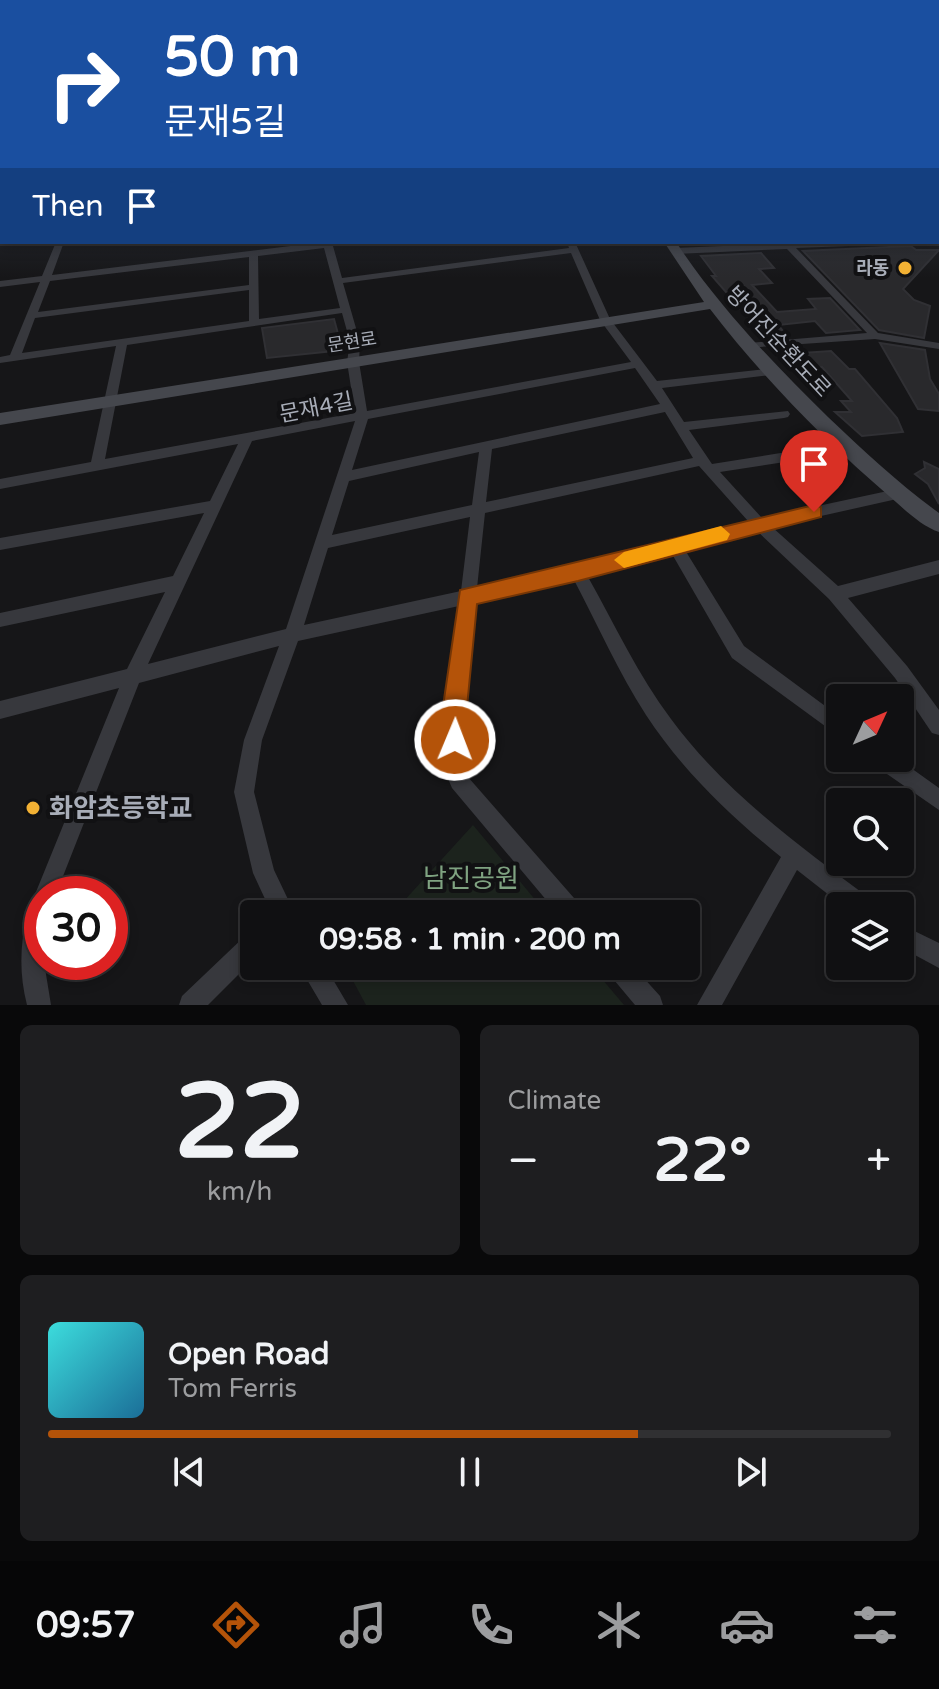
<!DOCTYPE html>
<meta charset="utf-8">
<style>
body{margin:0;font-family:"Varela Round","Noto Sans KR",sans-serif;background:#1e1e20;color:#f1f3f6;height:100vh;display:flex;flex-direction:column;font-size:30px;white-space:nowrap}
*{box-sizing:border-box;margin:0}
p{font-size:26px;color:#9c9d9f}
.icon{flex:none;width:44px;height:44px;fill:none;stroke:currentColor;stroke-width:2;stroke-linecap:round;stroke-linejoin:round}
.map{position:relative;height:1005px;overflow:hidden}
.panel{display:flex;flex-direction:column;gap:20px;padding:20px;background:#09090a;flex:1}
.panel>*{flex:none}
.hud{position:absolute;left:0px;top:0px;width:940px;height:244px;box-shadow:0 4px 12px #0003,0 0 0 2px #303032;background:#1a4fa0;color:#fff;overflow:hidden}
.needle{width:52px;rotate:46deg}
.controls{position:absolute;left:826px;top:684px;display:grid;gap:16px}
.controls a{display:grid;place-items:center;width:88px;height:88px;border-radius:8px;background:#101012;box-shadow:0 4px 12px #0003,0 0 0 2px #303032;font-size:40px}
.speed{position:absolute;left:24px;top:876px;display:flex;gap:16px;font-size:40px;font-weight:700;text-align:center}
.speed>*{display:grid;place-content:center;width:104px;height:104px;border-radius:50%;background:#101012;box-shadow:0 4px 12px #0003,0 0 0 2px #303032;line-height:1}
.speed .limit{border:12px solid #d22;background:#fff;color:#111}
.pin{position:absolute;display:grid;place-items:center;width:68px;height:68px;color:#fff;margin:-82px -34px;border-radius:50% 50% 50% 0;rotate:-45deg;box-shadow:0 0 8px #0007}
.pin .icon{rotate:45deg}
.me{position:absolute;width:88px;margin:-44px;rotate:1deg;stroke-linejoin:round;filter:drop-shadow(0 0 6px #0008)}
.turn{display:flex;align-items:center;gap:28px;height:168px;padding:0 32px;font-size:36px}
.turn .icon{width:104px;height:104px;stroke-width:2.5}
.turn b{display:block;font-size:56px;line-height:68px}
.then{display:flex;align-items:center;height:76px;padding:0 32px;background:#0003;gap:16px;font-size:30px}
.big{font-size:60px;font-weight:800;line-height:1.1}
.panel .card{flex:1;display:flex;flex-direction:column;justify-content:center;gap:12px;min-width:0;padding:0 28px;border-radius:12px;background:#1e1e20}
.panel .dial{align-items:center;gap:0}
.dial b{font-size:104px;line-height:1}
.song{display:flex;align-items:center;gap:24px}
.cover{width:96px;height:96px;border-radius:12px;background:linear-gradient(135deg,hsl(180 70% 55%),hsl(200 70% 35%))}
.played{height:8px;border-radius:4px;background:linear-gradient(90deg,#b45309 70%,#303032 70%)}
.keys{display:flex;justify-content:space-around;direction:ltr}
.heat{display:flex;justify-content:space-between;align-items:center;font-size:44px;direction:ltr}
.panel .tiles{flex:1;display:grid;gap:20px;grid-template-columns:1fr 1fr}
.card:last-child{grid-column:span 2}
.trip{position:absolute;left:240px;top:900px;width:460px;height:80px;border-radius:8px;background:#101012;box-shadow:0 4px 12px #0003,0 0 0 2px #303032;font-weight:800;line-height:80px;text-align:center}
.menu{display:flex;height:128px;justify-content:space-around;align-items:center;background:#060607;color:#9c9d9f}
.menu .icon{width:56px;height:56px}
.menu .on{color:#b45309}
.menu b{font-size:36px;color:#f1f3f6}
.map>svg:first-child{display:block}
.green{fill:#1c231d}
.building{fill:#29292c;stroke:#303034;stroke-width:2}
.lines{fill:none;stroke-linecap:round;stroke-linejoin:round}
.street{fill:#37383d;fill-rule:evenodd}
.secondary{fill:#45474d;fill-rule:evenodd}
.route{fill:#b45309;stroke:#753606;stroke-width:2}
.slow{fill:#f59e0b}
.poi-dot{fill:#f2b134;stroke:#111113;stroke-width:3}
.labels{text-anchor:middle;stroke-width:8;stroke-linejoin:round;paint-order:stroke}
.far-poi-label{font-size:18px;font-weight:bold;fill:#a8adb8;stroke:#111113;text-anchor:end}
.far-street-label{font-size:18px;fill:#a8adb8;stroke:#111113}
.street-label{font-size:22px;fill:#a8adb8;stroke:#111113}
.near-poi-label{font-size:26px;font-weight:bold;fill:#a8adb8;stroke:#111113;text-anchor:start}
.near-park-label{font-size:26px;fill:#7fa381;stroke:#111113}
</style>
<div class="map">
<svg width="939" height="1005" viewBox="0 0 939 1005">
<rect width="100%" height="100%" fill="#161618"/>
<path class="green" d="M 473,825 L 547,914 L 392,914 Z
M 345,966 L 591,966 L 624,1005 L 366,1005 Z"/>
<path class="building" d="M 911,246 L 916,250 L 939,250 L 903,289 L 914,300 L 930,306 L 924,338 L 879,330 L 803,251 Z
M 761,253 L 774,268 L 759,269 L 772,283 L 752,285 L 777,312 L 816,309 L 808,299 L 830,298 L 860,330 L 826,333 L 815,321 L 778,325 L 788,337 L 766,338 L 712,276 L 716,276 L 701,256 Z
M 334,319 L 341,345 L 334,351 L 267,358 L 262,328 Z
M 880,343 L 925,350 L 930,379 L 939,394 L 939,411 L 918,409 Z
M 798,347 L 802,353 L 831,351 L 849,369 L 855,369 L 897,418 L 903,432 L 862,436 L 835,412 L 851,412 L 841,401 L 852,401 L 822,367 L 799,368 L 781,348 Z
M 924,462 L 939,469 L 939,504 L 928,484 L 915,474 L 925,468 Z"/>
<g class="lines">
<path class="street" d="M 0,202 L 2,202 L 2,206 L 0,206 Z
M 938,208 L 939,208 L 939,212 L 938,212 Z
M 56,242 L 64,242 L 52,275 L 323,242 L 352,242 L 333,246 L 342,278 L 569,248 L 567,242 L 575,242 L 610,319 L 657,381 L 775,368 L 777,371 L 771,375 L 662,388 L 684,422 L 788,411 L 790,414 L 788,417 L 784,418 L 689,430 L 712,464 L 824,446 L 829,448 L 830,451 L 824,456 L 720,472 L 762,518 L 897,489 L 902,490 L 904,494 L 897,499 L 772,527 L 838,586 L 939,560 L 939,574 L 848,598 L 907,666 L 939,710 L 939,735 L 932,733 L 895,678 L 829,599 L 756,530 L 685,550 L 744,646 L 840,717 L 840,737 L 732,658 L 672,554 L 588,577 C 615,625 638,675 671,719 C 724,791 798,845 869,898 L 872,906 L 843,906 L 797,870 L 722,1005 L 697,1005 L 781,857 C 730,816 682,770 646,715 C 619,673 598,626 574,580 L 475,602 L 462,720 L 468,777 L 581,906 L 584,914 L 558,914 L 452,788 L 449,781 L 444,720 L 459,606 L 298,641 L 262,740 L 254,792 L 274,870 L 295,914 L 272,914 L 253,873 L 234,792 L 244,740 L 279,646 L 139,683 L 56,894 L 42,894 L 42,962 L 44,962 L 51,1005 L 27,1005 C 19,974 20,945 27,914 L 119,688 L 0,719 L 0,701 L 127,669 L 165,592 L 0,627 L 0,613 L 173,576 L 204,513 L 0,550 L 0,538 L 210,501 L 238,444 L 0,489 L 0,479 L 91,462 L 116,346 L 0,363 L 0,357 L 10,355 L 40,282 L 0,287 L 0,281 L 42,276 ZM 324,248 L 340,308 L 259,319 L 258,256 ZM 571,253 L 600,320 L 631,362 L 367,411 L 359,362 L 360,342 L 343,283 ZM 249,257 L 249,285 L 38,312 L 50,281 ZM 249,290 L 249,321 L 22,353 L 35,318 ZM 342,313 L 350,342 L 347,362 L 355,413 L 105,459 L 127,345 ZM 635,368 L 660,404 L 352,470 L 368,419 ZM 665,412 L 693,458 L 486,502 L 492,449 ZM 355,421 L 286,629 L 148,664 L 252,441 ZM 479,452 L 472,505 L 332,535 L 349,481 ZM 699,466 L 748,521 L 578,566 L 477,588 L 485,513 ZM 470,517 L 461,591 L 304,625 L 328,548 Z
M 817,242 L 879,242 L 875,245 L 796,248 L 878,333 L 939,343 L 939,349 L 875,339 L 744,348 L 743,346 L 748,343 L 867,333 L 787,249 L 675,254 L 671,251 L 675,248 Z
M 871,758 L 897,758 L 939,788 L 939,810 L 874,765 Z
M 900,924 L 939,943 L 939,968 L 900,947 Z
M 254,932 L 254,959 L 208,1005 L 179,1005 L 182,996 L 246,935 Z
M 299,966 L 325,966 L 348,1005 L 322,1005 Z
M 605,966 L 633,966 L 660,996 L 663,1005 L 635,1005 L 609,974 Z"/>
<path class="secondary" d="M 2,154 L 2,160 L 0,161 L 0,155 Z
M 939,223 L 939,231 L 938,232 L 938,224 Z
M 664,242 L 676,242 C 719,307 772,362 828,417 C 864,451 899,484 939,513 L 939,532 C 921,526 904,509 889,496 C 825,441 762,377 710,309 L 0,425 L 0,413 L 704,302 Z"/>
</g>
<linearGradient id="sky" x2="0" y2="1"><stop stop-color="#0c0c0d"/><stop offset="0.5" stop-color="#363c48"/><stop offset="1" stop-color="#363c48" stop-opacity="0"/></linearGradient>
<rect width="939" height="278" fill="url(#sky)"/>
<path class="route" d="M 814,505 L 821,507 L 821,517 L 578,581 L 477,604 L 463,748 L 455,752 L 446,748 L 441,720 L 460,590 Z"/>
<path class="slow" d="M 721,526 L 730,534 L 727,540 L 624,568 L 614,560 L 624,552 Z"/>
<g class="poi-dot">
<circle cx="905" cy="268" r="8"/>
<circle cx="33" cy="808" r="8"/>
</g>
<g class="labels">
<g class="far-poi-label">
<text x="889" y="274">라동</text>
</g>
<g class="far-street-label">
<text transform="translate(352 342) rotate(-9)" y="6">문현로</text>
</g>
<g class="street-label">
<text transform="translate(779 341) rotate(47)" y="8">방어진순환도로</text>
<text transform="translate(316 407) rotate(-11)" y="8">문재4길</text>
</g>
<g class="near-poi-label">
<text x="49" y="817">화암초등학교</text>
</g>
<g class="near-park-label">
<text x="471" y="887">남진공원</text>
</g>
</g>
</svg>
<div class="controls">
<a><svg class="needle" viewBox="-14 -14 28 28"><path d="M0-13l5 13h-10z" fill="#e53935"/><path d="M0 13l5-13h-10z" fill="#9c9d9f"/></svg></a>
<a><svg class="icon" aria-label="search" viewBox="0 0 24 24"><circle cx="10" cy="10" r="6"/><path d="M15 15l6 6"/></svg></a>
<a><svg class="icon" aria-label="layers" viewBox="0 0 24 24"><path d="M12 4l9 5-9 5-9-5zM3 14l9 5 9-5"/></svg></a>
</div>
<div class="speed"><div class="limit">30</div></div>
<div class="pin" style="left:814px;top:512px;background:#d93025"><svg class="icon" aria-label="arrive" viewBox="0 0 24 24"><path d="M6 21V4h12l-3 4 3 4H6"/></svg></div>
<svg class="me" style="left:455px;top:740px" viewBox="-20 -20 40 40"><circle r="17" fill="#b45309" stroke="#fff" stroke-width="3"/><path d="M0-11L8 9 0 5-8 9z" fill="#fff"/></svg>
<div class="trip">09:58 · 1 min · 200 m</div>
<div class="hud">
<div class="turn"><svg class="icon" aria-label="right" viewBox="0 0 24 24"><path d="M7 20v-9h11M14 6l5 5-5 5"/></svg><div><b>50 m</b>문재5길</div></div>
<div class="then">Then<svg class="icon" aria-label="arrive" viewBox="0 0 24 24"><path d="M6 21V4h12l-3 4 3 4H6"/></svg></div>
</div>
</div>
<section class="panel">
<div class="tiles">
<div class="card dial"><b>22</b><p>km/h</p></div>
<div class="card"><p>Climate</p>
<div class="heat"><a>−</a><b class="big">22°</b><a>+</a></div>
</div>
<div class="card">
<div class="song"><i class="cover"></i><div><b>Open Road</b><p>Tom Ferris</p></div></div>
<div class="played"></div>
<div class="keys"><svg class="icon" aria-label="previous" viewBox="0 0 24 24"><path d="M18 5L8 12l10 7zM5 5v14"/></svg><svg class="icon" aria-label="pause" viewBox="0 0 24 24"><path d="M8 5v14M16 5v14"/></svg><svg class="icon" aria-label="next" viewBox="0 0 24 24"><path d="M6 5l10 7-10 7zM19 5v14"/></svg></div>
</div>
</div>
</section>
<nav class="menu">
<b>09:57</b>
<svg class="icon on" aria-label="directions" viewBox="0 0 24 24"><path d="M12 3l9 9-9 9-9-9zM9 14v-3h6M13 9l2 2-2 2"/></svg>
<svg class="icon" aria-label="music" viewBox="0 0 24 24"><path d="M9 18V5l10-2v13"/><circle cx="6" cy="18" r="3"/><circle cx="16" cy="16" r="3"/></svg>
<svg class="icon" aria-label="phone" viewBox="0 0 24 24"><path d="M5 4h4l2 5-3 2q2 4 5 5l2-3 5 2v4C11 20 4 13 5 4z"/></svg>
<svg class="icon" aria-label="climate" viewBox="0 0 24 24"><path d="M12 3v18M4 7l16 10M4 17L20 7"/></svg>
<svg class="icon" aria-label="car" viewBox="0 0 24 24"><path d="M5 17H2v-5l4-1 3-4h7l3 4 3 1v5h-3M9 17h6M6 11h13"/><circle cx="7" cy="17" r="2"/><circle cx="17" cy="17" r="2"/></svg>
<svg class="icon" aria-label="filters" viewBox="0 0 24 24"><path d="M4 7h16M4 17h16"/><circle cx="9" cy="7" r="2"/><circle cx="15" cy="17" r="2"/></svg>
</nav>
